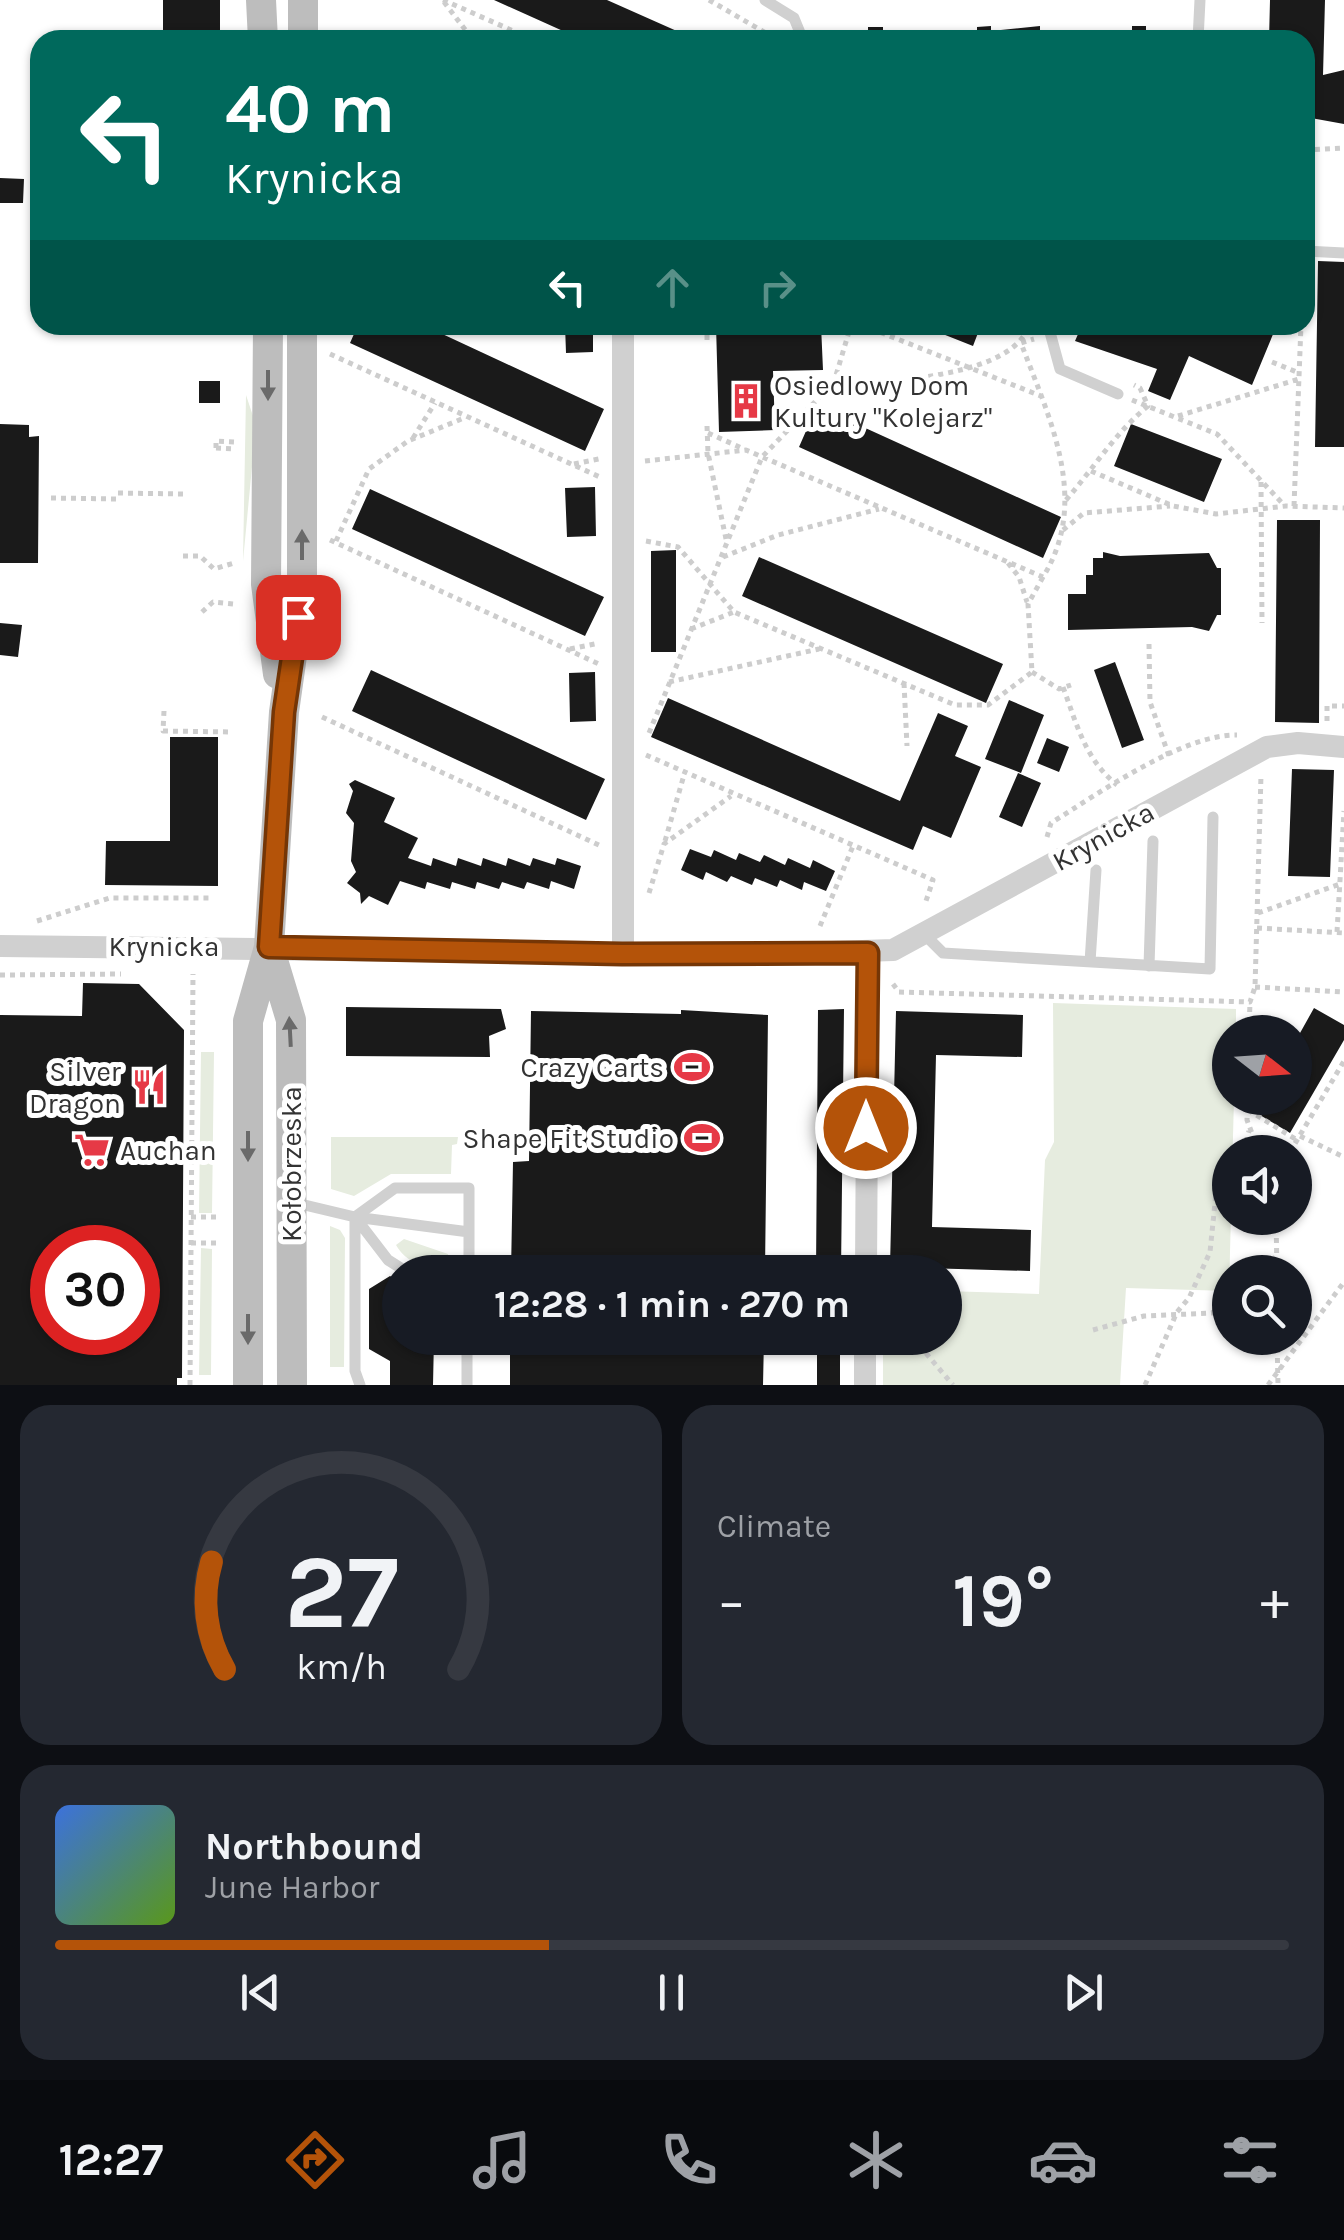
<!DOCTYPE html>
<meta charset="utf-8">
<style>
body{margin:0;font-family:Karla,sans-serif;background:#242831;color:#f1f3f6;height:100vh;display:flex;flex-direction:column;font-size:38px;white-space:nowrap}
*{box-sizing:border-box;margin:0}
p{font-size:32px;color:#9ea1a6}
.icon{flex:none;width:55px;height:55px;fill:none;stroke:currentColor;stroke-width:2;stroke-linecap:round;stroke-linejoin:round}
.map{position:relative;height:1385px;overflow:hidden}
.side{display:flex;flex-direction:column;gap:20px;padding:20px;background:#0d0f14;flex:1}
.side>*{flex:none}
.top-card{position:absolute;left:30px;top:30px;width:1285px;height:305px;border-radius:30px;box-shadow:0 2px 8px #0004;background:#00695c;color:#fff;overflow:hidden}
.needle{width:65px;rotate:107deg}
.controls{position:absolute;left:1212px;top:1015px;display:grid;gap:20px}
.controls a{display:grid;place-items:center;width:100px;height:100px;border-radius:50%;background:#171b24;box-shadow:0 2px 8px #0004;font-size:50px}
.speed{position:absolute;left:30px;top:1225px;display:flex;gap:20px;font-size:50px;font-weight:700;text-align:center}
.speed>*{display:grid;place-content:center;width:130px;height:130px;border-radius:50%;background:#171b24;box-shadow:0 2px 8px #0004;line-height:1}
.speed .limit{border:15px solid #d22;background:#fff;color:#111}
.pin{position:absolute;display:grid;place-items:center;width:85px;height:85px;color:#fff;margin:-42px;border-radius:20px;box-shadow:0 5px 15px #0006}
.me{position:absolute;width:110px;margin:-55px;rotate:0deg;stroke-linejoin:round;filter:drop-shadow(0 0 8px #0008)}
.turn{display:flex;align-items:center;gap:35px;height:210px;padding:0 30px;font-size:45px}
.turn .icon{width:130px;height:130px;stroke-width:2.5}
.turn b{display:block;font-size:70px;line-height:85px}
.lanes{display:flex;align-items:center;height:95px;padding:0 30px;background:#0003;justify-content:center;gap:50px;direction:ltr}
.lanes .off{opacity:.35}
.big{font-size:75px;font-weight:700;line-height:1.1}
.side .tile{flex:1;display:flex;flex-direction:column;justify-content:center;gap:15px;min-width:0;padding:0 35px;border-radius:30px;background:#242831}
.side .dial{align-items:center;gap:0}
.dial svg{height:260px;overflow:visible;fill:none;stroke:#363941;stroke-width:7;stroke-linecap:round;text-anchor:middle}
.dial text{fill:#f1f3f6;stroke:none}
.song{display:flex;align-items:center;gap:30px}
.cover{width:120px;height:120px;border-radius:15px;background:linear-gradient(135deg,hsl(220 70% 55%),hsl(90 70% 35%))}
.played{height:10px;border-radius:5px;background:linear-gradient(90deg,#b45309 40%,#363941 40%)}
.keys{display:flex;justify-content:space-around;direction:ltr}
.heat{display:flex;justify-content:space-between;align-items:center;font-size:55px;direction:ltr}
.side .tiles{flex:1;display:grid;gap:20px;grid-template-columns:1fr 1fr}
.tile:last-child{grid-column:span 2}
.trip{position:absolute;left:382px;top:1255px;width:580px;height:100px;border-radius:50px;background:#171b24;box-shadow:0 2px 8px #0004;font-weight:700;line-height:100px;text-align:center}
.tabs{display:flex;height:160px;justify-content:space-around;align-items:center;background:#090b0e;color:#9ea1a6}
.tabs .icon{width:70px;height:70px}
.tabs .selected{color:#b45309}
.tabs b{font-size:45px;color:#f1f3f6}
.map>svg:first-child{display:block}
.green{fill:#e6ecdf}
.building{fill:#1a1a1a;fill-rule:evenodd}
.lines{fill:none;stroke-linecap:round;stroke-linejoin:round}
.path{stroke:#cdcdcd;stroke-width:5;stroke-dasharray:5 5;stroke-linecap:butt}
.service{stroke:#d0d0d0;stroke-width:11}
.minor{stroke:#d0d0d0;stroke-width:22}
.secondary{stroke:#bdbdbd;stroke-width:30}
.oneway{fill:#6a6a6a}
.route-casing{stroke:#753606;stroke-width:25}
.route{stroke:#b45309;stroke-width:18}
.labels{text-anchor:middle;stroke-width:10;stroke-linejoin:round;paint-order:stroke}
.poi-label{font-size:28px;fill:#333;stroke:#fff;text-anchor:end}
.street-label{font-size:28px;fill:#333;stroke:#fff}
</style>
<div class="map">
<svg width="1344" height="1385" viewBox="0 0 1344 1385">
<rect width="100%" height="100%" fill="#fff"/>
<path class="green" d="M 246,395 L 256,425 L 243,561 Z
M 1053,1003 L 1236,1009 L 1236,1032 L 1230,1032 L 1230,1098 L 1234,1098 L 1229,1291 L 1126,1288 L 1120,1385 L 883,1385 L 883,1338 L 945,1338 L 945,1291 L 1039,1294 L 1045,1160 L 1054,1142 Z
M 201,1052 L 214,1052 L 212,1213 L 199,1213 Z
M 331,1137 L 458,1137 L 457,1144 L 452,1145 L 451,1174 L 391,1174 L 354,1196 L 331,1189 Z
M 330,1226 L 340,1230 L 345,1238 L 344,1367 L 330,1367 Z
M 404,1239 L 448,1254 L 451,1272 C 431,1273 405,1262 396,1245 Z
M 201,1248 L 212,1249 L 211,1375 L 199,1375 Z"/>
<path class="building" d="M 163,0 L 220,0 L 220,40 L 163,40 Z
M 494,0 L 607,0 L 697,40 L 583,40 Z
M 1270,0 L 1325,0 L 1323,75 L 1344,70 L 1344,124 L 1311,118 L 1311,123 L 1305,123 L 1305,40 L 1269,40 Z
M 991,26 L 991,31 L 1040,26 L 1040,31 L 1132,30 L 1132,26 L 1146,26 L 1146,30 L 1169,30 L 1170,40 L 847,40 L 847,31 L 868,31 L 868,27 L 883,27 L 883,31 L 977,31 L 977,27 Z
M 0,178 L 24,179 L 23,203 L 0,203 Z
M 1318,261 L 1344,262 L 1344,447 L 1315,447 Z
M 95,325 L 169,325 L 169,330 L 94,330 Z
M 358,325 L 423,325 L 604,409 L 585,451 L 350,343 Z
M 565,325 L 593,325 L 593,352 L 566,353 Z
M 716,325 L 821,325 L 823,370 L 773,371 L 775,430 L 719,432 Z
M 920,325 L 981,325 L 973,346 Z
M 1082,325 L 1271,325 L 1276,327 L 1252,385 L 1189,356 L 1170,400 L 1148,391 L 1157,369 L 1075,341 Z
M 199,381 L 220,381 L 220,403 L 199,403 Z
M 817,406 L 1061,517 L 1043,558 L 799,447 Z
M 0,424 L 29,425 L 29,437 L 39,436 L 38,563 L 0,563 Z
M 1131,424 L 1222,459 L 1204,502 L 1114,466 Z
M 595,487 L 596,536 L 567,537 L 565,488 Z
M 370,489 L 604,597 L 585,636 L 352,529 Z
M 1277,520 L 1320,520 L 1319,723 L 1275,722 Z
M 676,550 L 676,652 L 651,652 L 651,551 Z
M 1103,552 L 1120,556 L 1209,553 L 1217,568 L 1221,568 L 1221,615 L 1217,615 L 1209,631 L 1192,627 L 1068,630 L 1068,594 L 1086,594 L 1086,575 L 1093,575 L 1093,558 L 1103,558 Z
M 759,557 L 1003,664 L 986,703 L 742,596 Z
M 0,623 L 22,625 L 18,657 L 0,655 Z
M 1115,662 L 1144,740 L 1122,748 L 1094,670 Z
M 371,670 L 605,779 L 586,820 L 352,711 Z
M 595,672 L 596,721 L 570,722 L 569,673 Z
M 668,698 L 900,801 L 938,713 L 968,726 L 955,756 L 981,767 L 951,838 L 923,826 L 913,850 L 651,737 Z
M 1009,700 L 1044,715 L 1021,773 L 985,759 Z
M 170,737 L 218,737 L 218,886 L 105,885 L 106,841 L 170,841 Z
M 1047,738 L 1069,747 L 1059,772 L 1037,763 Z
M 1292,769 L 1334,770 L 1330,877 L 1288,876 Z
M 1018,773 L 1041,783 L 1022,827 L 999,817 Z
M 355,780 L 395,798 L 384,822 L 418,838 L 408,858 L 431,866 L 433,858 L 456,866 L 458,858 L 481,866 L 483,858 L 506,866 L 508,858 L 530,866 L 533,858 L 555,865 L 557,858 L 581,866 L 574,889 L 551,881 L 549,889 L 527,882 L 524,889 L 502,882 L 499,889 L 477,882 L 475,889 L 452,882 L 450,889 L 427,882 L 425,889 L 400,881 L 388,905 L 369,896 L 361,904 L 360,893 L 347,883 L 356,872 L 351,861 L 354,823 L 346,813 L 353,791 L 349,784 Z
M 690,849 L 711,857 L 714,850 L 736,860 L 739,853 L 760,862 L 764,855 L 785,865 L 788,858 L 810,868 L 813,860 L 835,871 L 826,891 L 804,882 L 802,890 L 780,880 L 777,887 L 755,878 L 752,885 L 731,876 L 727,882 L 706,872 L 703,880 L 681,870 Z
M 83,983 L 139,984 L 184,1030 L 182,1378 L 177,1378 L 177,1385 L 0,1385 L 0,1015 L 82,1016 ZM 52,1248 L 138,1248 L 138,1332 L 52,1332 Z
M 346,1007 L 501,1009 L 506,1029 L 489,1036 L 490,1057 L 346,1056 Z
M 1314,1008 L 1344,1025 L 1344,1040 L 1290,1133 L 1255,1112 L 1263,1098 L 1295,1098 L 1295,1042 Z
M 844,1009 L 841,1272 L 816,1272 L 818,1010 Z
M 681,1010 L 768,1015 L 765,1272 L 511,1272 L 513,1162 L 529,1161 L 531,1011 L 681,1014 Z
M 896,1011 L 1023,1015 L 1022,1057 L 936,1055 L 932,1227 L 1031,1230 L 1030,1271 L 890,1267 Z
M 390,1276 L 400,1282 L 400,1338 L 434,1338 L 433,1385 L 390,1385 L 390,1361 L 369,1349 L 369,1289 Z
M 510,1338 L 764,1338 L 763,1385 L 510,1385 Z
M 817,1338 L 840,1338 L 840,1385 L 817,1385 Z"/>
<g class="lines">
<path class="path" d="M 443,0 L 534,40
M 709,0 L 778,40
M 444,2 L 473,40
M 1305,150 L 1344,148
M 707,325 L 707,344
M 862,325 L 1041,396
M 330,354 L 602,478
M 1272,362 L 1299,373
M 829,388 C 882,380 1000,380 1027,331 L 1025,325
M 1132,400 L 1217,434 L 1284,505
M 1178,416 L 1299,379
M 707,426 L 708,453 L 726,539
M 708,433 L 744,449
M 413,438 L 435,403
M 216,448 L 216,441 L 236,442
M 216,448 L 236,449
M 645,461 L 746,450 L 1043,577 C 1091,500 1049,418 1021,343 L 1034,339
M 574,464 L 603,458
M 1091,471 L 1173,506 L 1216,514 L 1286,506 L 1344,508
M 1261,482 L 1262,623
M 118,493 L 184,494
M 51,498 L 118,499
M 1066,500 C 1093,469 1116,432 1148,406 L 1140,388 L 1134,385
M 1294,506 L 1301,325
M 1063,530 L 1084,513 L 1170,506
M 330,540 L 601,665
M 336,541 L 369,469 L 408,441 L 464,418
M 646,541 L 678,547 L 734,612 L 955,705 L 988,705 L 1032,672 L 1028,604 L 1043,577
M 183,556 L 200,556 L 214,569 L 234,563
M 723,557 L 778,535 L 879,509
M 1008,563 L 1019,577 L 1027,602
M 202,612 L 213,602 L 233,604
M 691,629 L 734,612
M 1149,644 L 1150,702 L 1169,756
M 570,649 L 599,643
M 1032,672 L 1059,689 L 1071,685
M 669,682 L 819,649
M 904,683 L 907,746
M 1063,687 C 1077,725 1085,759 1117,785
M 164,711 L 163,731 L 232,732
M 322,717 L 601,846
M 1327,721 L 1327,706 L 1344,706
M 649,733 L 762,457 L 834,382 L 851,325
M 646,755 L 933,880 L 925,904
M 1047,837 L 1051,823 C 1099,793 1183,734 1237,735
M 665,841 L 684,775
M 649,893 L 664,844 L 731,796
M 1258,913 L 1340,884
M 37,921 L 110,898 L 211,898
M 820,926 L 853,846
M 1257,928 L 1344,933
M 1337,932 L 1344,811
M 0,975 L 121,974
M 893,984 L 899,992 L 1250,1002 L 1255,987 L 1261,775
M 1255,987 L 1344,992
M 1249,1032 L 1250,1002
M 1248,1098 L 1247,1120 L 1259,1152
M 1248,1110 L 1297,1140
M 1300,1136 L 1344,1157
M 1243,1152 L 1249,1131
M 1290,1152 L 1344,1061
M 191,1217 L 218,1217
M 1276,1218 L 1277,1272
M 191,1243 L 217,1243
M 1261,1272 L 1275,1257
M 1093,1330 L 1144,1316 L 1212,1313 L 1230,1299
M 913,1338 L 953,1385
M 1277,1338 L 1278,1385
M 190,1385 L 193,974
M 1145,1385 L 1177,1312 L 1189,1298 L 1210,1252 L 1216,1193 L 1230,1169
M 1268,1385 L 1344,1282"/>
<path class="service" d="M 765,0 L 794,18 L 803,40
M 1198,40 L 1200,0
M 1305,251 L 1344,253
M 1048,325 L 1060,369 L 1118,394
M 924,934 L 943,953 L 1210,969 L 1213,817
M 1090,962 L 1096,870
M 1149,966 L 1153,841
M 292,1202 L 355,1217 L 469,1232 L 469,1272
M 355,1217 L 355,1371 L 360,1385
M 355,1217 L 395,1188 L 469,1188 L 469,1232
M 355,1217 L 388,1260 L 407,1272
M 467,1385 L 467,1338"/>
<path class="minor" d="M 0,946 L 743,955 L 893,950 L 1267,747 L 1298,743 L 1344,747
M 623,954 L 623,325
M 866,1272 L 868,953
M 865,1385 L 865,1338"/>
<path class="secondary" d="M 261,0 L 263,40
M 303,40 L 303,0
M 268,325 L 266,584 L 278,674
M 269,947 L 291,1020 L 292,1385
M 248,1385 L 248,1021 L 269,947 L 284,712 L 302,585 L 302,325"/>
</g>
<defs><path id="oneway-solid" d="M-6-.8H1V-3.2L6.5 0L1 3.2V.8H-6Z" transform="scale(2.5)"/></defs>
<g class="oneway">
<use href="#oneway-solid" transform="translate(268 385) rotate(90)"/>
<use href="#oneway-solid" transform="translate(302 545) rotate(-90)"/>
<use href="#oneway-solid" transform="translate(290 1032) rotate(-93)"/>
<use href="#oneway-solid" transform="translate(248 1146) rotate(90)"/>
<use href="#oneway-solid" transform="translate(248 1329) rotate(90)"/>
</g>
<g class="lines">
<defs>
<path id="route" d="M 298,617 L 284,712 L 269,947 L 622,954 L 868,953 L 866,1128"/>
</defs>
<use href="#route" class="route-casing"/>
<use href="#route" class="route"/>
</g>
<defs>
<symbol id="building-bare" viewBox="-9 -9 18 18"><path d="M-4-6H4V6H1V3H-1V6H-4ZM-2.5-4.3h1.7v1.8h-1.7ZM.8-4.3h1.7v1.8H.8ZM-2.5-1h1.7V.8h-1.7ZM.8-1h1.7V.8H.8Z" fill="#e63946" stroke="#fff" stroke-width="2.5" paint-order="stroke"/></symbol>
<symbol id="stadium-bare" viewBox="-9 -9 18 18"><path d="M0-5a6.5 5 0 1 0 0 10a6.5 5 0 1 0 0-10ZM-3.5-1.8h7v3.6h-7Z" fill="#e63946" stroke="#fff" stroke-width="2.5" paint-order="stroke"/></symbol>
<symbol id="restaurant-bare" viewBox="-9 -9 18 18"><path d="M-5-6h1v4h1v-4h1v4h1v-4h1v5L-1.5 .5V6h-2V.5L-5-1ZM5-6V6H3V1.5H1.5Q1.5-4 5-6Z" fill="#e63946" stroke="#fff" stroke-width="2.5" paint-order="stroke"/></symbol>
<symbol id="supermarket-bare" viewBox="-9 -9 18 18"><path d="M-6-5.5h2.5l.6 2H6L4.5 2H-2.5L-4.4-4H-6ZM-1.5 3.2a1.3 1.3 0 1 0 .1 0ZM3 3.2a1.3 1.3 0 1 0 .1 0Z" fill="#e63946" stroke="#fff" stroke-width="2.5" paint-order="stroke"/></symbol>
</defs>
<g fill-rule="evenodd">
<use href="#building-bare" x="721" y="376" width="50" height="50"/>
<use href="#stadium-bare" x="667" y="1042" width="50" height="50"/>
<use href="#restaurant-bare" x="124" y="1062" width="50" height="50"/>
<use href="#stadium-bare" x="677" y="1113" width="50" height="50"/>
<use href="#supermarket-bare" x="67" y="1125" width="50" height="50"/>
</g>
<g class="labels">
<g class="poi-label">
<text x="774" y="395" text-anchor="start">Osiedlowy Dom<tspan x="774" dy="32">Kultury "Kolejarz"</tspan></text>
<text x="664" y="1077">Crazy Carts</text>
<text x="121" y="1081">Silver<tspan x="121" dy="32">Dragon</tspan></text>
<text x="674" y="1148">Shape Fit Studio</text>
<text x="120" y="1160" text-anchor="start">Auchan</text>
</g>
<g class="street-label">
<text transform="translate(1103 836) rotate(-29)" y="10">Krynicka</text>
<text x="164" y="956">Krynicka</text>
<text transform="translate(291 1164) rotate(-90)" y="10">Kołobrzeska</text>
</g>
</g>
</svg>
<div class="controls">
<a><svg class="needle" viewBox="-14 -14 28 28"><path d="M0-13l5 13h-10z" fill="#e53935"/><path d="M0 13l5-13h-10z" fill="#9ea1a6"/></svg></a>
<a><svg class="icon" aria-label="sound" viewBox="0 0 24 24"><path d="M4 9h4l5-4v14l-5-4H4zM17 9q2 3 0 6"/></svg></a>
<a><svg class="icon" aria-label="search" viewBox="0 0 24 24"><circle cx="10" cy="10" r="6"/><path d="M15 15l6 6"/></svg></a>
</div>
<div class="speed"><div class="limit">30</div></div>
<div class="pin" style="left:298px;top:617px;background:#d93025"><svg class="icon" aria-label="arrive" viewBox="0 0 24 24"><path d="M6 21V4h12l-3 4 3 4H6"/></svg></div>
<svg class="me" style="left:866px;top:1128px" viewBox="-20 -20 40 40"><circle r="17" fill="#b45309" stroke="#fff" stroke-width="3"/><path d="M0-11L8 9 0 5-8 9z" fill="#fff"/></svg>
<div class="trip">12:28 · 1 min · 270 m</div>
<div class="top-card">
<div class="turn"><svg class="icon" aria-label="left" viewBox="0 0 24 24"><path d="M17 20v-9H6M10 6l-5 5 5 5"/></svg><div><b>40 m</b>Krynicka</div></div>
<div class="lanes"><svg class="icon" aria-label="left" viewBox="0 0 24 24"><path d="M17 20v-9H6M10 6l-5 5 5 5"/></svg><svg class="icon off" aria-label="ahead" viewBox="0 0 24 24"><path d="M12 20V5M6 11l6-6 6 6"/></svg><svg class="icon off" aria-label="right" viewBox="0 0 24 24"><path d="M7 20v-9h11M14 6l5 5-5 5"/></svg></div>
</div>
</div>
<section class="side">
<div class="tiles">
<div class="tile dial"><svg viewBox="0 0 100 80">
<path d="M14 69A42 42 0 1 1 86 69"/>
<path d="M14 69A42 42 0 0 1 10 36" stroke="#b45309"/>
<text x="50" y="56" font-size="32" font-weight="700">27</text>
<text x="50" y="72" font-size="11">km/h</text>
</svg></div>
<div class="tile"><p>Climate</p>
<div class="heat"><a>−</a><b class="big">19°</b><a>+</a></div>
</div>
<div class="tile">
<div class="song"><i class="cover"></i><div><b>Northbound</b><p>June Harbor</p></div></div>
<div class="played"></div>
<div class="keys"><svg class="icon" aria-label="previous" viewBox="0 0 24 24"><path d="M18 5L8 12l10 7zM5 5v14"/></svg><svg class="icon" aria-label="pause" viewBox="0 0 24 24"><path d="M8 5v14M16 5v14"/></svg><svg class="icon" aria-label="next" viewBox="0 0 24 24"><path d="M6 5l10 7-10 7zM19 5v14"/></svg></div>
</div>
</div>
</section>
<nav class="tabs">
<b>12:27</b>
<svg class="icon selected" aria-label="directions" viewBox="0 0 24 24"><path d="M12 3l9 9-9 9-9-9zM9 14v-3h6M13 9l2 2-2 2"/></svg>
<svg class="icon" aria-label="music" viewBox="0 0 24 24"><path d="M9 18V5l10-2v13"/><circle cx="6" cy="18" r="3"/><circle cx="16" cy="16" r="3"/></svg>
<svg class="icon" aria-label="phone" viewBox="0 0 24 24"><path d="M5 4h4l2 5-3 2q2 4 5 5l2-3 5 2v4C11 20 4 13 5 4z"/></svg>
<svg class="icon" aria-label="climate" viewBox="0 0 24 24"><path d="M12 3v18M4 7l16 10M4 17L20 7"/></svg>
<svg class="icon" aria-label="car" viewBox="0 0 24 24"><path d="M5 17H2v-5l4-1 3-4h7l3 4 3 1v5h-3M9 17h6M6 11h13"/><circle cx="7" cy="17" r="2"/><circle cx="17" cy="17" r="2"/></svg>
<svg class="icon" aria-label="filters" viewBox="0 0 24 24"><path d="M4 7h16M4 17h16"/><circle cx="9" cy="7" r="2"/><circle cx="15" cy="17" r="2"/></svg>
</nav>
